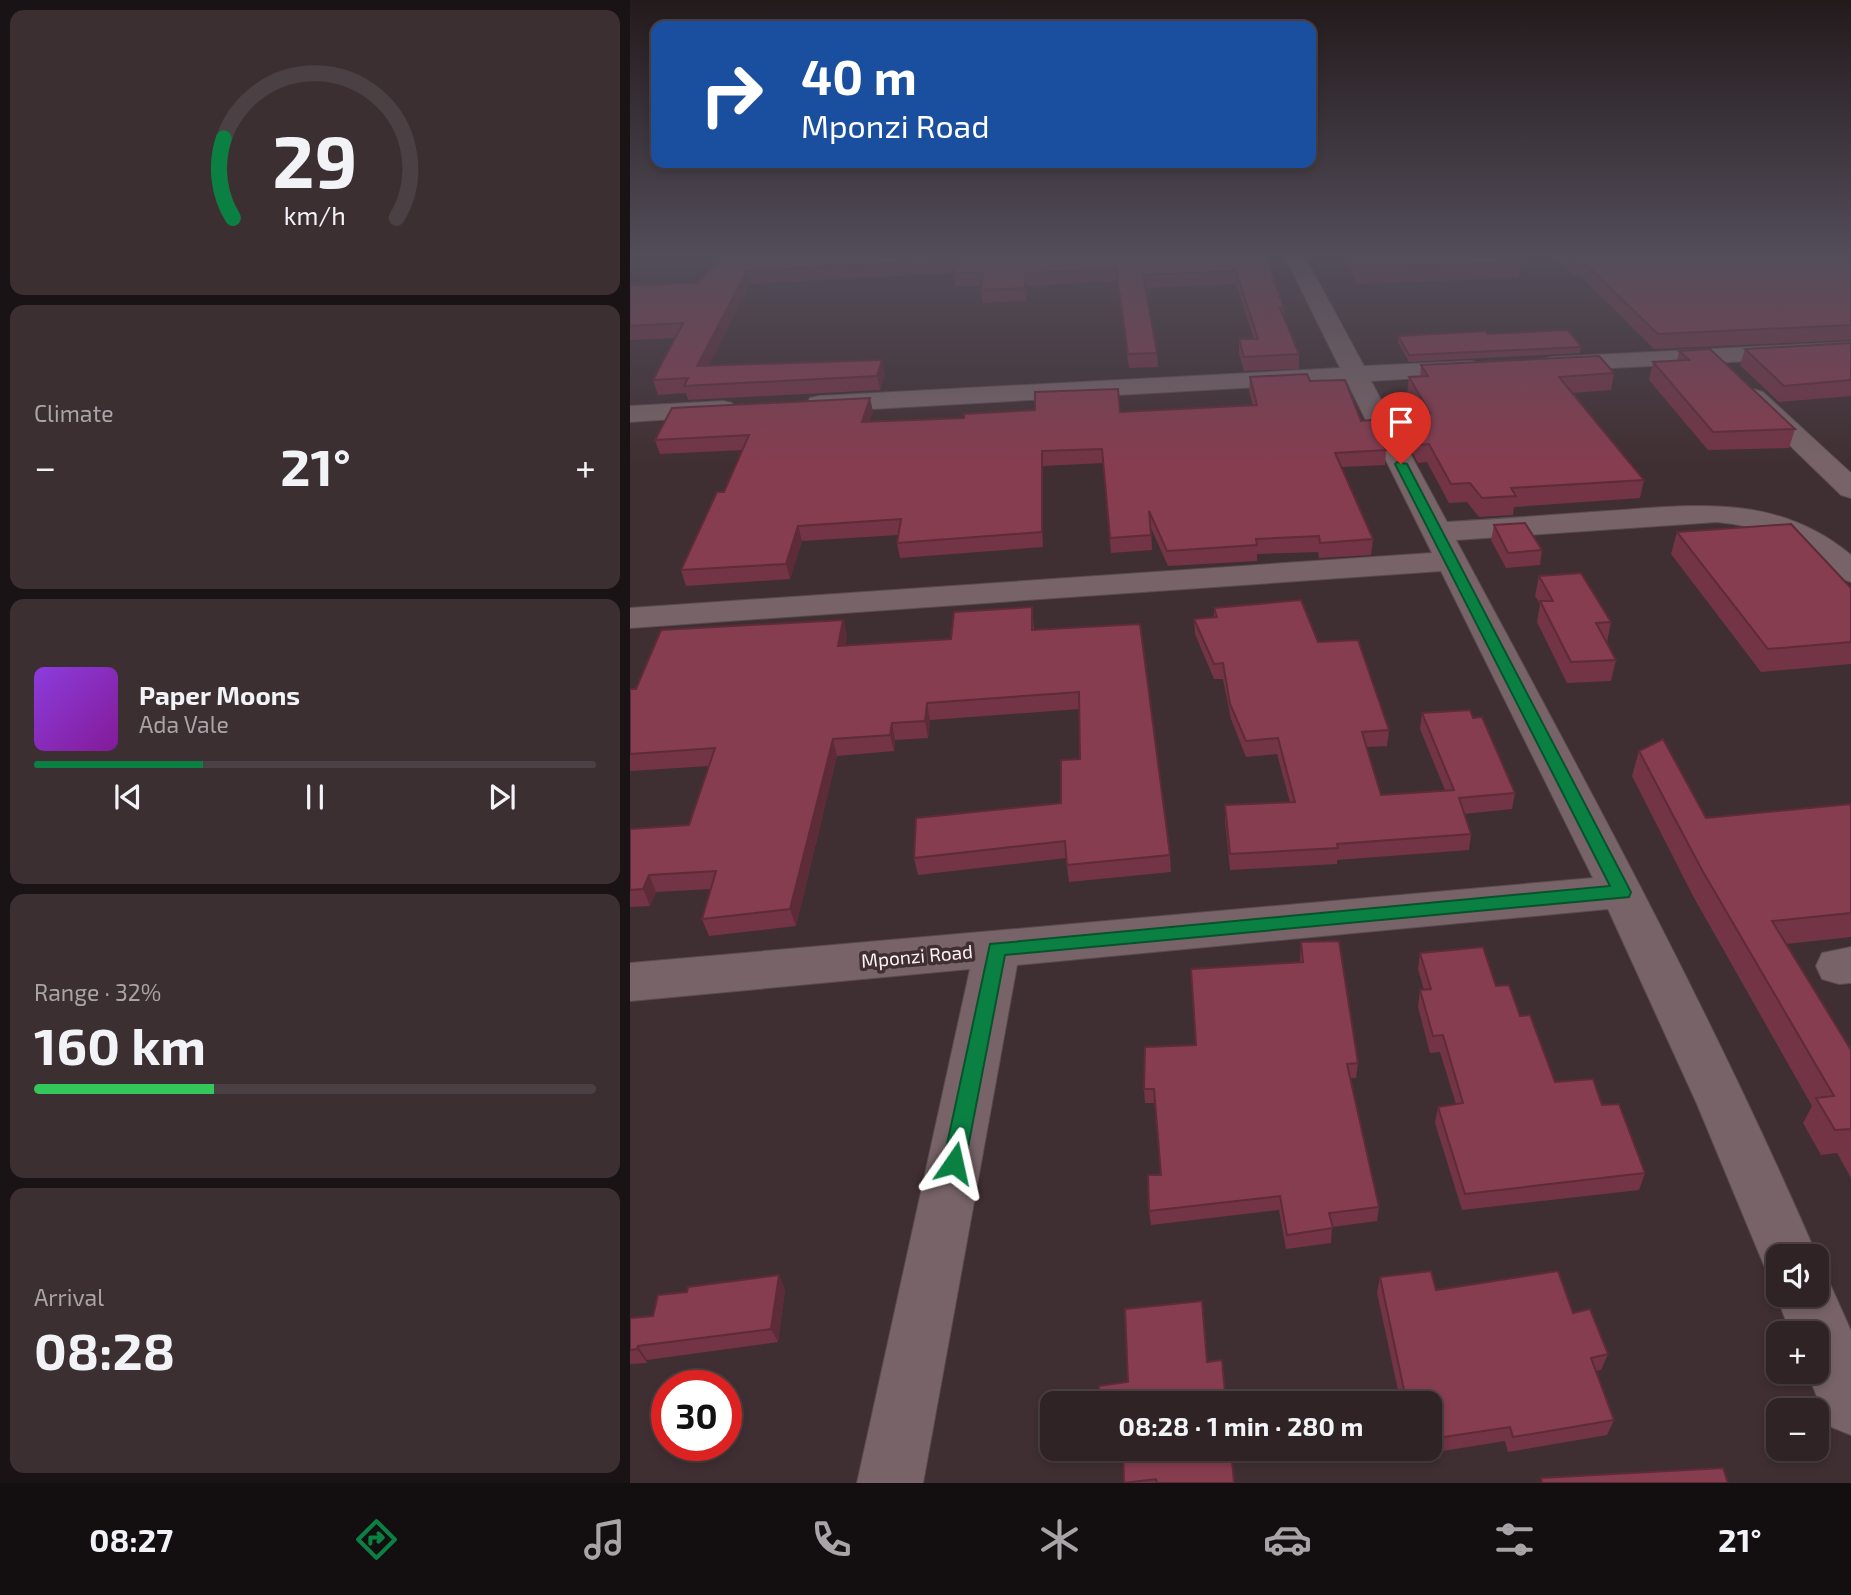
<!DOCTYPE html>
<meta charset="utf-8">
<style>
body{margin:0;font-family:"Exo 2",sans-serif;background:#3c2f32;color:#f1f3f6;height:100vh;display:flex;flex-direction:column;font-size:26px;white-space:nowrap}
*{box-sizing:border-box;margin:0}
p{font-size:23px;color:#a8a4a7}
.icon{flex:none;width:38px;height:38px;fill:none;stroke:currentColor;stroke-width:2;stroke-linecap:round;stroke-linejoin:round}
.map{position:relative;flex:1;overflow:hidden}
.side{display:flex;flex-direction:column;gap:10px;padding:10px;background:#1a1315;width:630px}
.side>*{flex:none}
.top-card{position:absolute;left:21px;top:21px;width:665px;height:147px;border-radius:14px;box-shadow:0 4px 10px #0003,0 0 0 2px #4b4043;background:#1a4fa0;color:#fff;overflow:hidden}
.tools{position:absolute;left:1136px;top:1244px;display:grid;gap:14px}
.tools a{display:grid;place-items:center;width:63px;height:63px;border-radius:14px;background:#302326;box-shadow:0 4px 10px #0003,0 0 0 2px #4b4043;font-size:35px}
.speed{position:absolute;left:21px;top:1370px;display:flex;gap:14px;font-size:35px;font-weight:700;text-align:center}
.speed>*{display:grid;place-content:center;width:91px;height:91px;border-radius:50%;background:#302326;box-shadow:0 4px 10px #0003,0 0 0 2px #4b4043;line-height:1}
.speed .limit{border:10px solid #d22;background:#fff;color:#111}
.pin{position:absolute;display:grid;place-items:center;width:60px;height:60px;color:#fff;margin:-72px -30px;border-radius:50% 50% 50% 0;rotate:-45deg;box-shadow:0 0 7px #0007}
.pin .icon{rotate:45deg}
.me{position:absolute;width:77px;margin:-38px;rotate:11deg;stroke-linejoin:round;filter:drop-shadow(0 0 5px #0008)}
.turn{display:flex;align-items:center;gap:24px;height:147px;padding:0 35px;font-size:32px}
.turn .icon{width:91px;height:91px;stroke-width:2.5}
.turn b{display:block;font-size:49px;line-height:60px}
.big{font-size:52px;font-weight:700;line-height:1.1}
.side .card{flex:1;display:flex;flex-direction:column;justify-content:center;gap:10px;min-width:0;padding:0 24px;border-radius:14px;background:#3c2f32}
.side .dial{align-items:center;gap:0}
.dial svg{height:182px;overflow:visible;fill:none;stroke:#4b4043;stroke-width:7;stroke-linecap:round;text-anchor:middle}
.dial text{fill:#f1f3f6;stroke:none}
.song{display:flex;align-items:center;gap:21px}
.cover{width:84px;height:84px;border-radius:10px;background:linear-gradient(135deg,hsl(270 70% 55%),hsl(290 70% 35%))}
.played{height:7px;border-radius:4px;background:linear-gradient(90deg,#0b8043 30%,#4b4043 30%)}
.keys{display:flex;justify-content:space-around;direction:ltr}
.heat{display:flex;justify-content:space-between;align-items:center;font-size:38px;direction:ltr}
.charge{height:10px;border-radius:5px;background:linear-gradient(90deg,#34c759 32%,#4b4043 0)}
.trip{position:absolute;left:410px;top:1391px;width:402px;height:70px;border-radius:14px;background:#302326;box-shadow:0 4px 10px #0003,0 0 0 2px #4b4043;font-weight:700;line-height:70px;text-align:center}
.menu{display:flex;height:112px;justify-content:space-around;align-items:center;background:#130e0f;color:#a8a4a7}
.menu .icon{width:49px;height:49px}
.menu .selected{color:#0b8043}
.menu b{font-size:32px;color:#f1f3f6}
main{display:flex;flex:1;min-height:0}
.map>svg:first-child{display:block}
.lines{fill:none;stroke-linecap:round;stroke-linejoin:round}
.minor-casing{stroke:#5a4b4e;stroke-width:2}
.minor{fill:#786468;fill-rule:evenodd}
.wall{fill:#733445}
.shaded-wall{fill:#5e2b38}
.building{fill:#863d50;stroke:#5e2b38;stroke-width:2}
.route{fill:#0b8043;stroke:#07532c;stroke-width:2}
.labels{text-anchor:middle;stroke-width:7;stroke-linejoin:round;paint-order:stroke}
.street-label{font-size:19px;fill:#fdf1f3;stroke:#402f32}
</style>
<main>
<section class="side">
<div class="card dial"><svg viewBox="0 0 100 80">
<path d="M14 69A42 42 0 1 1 86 69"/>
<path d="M14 69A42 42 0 0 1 10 34" stroke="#0b8043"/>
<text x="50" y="56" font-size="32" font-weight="700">29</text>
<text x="50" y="72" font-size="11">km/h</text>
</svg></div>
<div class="card"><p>Climate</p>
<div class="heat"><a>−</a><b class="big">21°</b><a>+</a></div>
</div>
<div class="card">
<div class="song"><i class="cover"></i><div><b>Paper Moons</b><p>Ada Vale</p></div></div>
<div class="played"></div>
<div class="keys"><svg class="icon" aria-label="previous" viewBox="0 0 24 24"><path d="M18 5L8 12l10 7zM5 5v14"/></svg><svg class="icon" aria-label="pause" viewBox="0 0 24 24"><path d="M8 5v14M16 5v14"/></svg><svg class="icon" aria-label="next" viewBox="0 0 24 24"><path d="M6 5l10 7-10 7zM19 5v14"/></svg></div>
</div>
<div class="card"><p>Range · 32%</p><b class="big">160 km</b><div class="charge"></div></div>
<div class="card"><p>Arrival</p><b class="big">08:28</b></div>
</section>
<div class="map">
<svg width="1221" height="1483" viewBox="0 0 1221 1483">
<rect width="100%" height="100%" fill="#402f32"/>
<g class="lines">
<defs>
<path id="minor" d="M 655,257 L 675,257 L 734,366 L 841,361 L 850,363 L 853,368 L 850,373 L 841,375 L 741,381 L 817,522 C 870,519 923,515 977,511 C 1066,505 1146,493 1221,555 L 1221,582 C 1204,578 1194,564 1180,555 C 1152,535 1121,525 1087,522 L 826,540 C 952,775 1081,1010 1187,1256 L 1148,1256 L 1148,1280 L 1138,1275 L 1067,1104 L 978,909 L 387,965 L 293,1483 L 227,1483 L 340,969 L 0,1001 L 0,963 L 963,878 L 811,571 L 0,628 L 0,608 L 802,553 L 717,382 L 189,412 L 180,410 L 176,404 L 180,398 L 189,396 L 710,368 Z
M 1221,342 L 1221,356 L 922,371 L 913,369 L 910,364 L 913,359 L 922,357 Z
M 1124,389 L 1133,392 L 1221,473 L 1221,498 L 1211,495 L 1115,402 L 1111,397 L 1115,392 Z
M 93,401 L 102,403 L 106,409 L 102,415 L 0,422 L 0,406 Z
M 1221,947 L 1221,983 L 1209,984 L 1192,979 L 1186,966 L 1192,953 Z
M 1186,1271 L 1196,1275 L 1221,1331 L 1221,1435 L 1199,1426 L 1177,1372 L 1186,1372 L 1186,1334 L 1161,1334 L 1146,1295 L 1148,1289 L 1148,1295 L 1186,1295 Z"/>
</defs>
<use href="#minor" class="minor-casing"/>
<use href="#minor" class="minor"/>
</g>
<path class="wall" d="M 92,257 L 636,257 L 654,308 L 654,318 L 669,354 L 669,369 L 614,371 L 609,353 L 609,339 L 624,339 L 606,284 L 515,288 L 527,353 L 528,367 L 499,368 L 487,281 L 397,286 L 396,301 L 352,303 L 351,286 L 325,286 L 323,273 L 120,284 L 79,365 L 255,374 L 250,390 L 58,400 L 56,393 L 28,395 L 23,380 L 45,338 L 0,340 L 0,287 L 67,283 Z
M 714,257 L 887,257 L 891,262 L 889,278 L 727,284 Z
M 924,257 L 1221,257 L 1221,340 L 1024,349 L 950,276 L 944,276 Z
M 858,334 L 951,347 L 950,353 L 779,362 L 768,342 L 768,336 Z
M 1221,343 L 1221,396 L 1149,402 L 1110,365 L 1115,349 Z
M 1049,351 L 1165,429 L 1159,448 L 1078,450 L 1019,380 L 1023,362 L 1047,361 Z
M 791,365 L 984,373 L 981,390 L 942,393 L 1014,480 L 1010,498 L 884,507 L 883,515 L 849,517 L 837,502 L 819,503 L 797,462 L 788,463 L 772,432 L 774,414 L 788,413 L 777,395 L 779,377 L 790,377 Z
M 620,377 L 680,381 L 731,421 L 756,450 L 755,465 L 711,467 L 743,539 L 741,555 L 689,558 L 688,552 L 627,554 L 627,561 L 538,566 L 521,528 L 522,550 L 481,553 L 473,463 L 413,466 L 413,547 L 270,558 L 267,543 L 268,535 L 172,541 L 160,579 L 56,586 L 51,570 L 94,492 L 113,450 L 30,454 L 25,440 L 243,411 L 239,421 L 490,412 L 623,405 L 619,391 Z
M 864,525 L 912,550 L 910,565 L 876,568 L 861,540 Z
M 1047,532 L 1221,588 L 1221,664 L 1131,672 L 1041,554 Z
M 909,576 L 981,622 L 977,642 L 986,660 L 981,681 L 937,683 L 907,622 L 910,604 L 905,596 Z
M 402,607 L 404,630 L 510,624 L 540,855 L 541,872 L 439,882 L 436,858 L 288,875 L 284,858 L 431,803 L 450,759 L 449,709 L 300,720 L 298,738 L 265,740 L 264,751 L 207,756 L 166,926 L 79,936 L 72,919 L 81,889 L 26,892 L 20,906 L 0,907 L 0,829 L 59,825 L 79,766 L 0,771 L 0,689 L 6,689 L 213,620 L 217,636 L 215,646 L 321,639 Z
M 584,608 L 688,642 L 759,730 L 757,746 L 737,747 L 751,795 L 815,790 L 790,729 L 792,713 L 843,718 L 885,793 L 882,809 L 834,814 L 841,834 L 839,850 L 707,860 L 707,864 L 600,870 L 595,821 L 595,805 L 660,802 L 647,754 L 616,757 L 601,719 L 593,679 L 584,679 L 565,634 L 564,619 L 584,618 Z
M 1009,751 L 1076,818 L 1221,804 L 1221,937 L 1156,944 L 1221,1050 L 1221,1178 L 1207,1153 L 1191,1155 L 1173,1123 L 1182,1106 L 1063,896 L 1002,776 Z
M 671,942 L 728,1063 L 726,1078 L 720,1078 L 749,1207 L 747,1221 L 702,1227 L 701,1243 L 656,1249 L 649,1210 L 521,1225 L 519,1211 L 531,1175 L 525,1103 L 515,1103 L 514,1089 L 565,1045 L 670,962 Z
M 790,953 L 866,986 L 890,1016 L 925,1082 L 972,1105 L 1015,1173 L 1009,1190 L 832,1210 L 805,1123 L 808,1107 L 826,1104 L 810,1052 L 800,1053 L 788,1007 L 790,990 L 794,990 L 788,969 Z
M 750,1277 L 806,1290 L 943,1313 L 978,1354 L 971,1370 L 966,1371 L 984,1420 L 977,1435 L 878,1452 L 875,1441 L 781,1456 L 780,1449 L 800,1449 L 800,1404 L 771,1404 L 747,1293 Z
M 155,1289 L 148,1342 L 17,1360 L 17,1363 L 0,1364 L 0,1318 L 23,1316 Z
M 471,1449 L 615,1449 L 615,1459 L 602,1460 L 604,1483 L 494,1483 L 493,1455 L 472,1456 Z"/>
<path class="shaded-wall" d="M 117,271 L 120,284 L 72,380 L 67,366 Z
M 396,273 L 397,286 L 396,301 L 395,288 Z
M 252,360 L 255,374 L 250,390 L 247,376 Z
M 240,398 L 243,411 L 235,436 L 232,422 Z
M 412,451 L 413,466 L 413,547 L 412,532 Z
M 168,526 L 172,541 L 160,579 L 156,564 Z
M 213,620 L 217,636 L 212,662 L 208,646 Z
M 297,703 L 300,720 L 298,738 L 295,721 Z
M 262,723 L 265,740 L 264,751 L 260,735 Z
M 203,739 L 207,756 L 166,926 L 160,909 Z
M 19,875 L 26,892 L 20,906 L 13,889 Z
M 149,1275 L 155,1289 L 148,1342 L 141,1329 Z
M 8,1346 L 17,1360 L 17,1363 L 7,1349 Z"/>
<path class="building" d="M 92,257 L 636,257 L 654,308 L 650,308 L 669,354 L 614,357 L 609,339 L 628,339 L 606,271 L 513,275 L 527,353 L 498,354 L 486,269 L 396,273 L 395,288 L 350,290 L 353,273 L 323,273 L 329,259 L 117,271 L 67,366 L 252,360 L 247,376 L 54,386 L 58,378 L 23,380 L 53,323 L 0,326 L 0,287 L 1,285 L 67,283 Z
M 723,257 L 887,257 L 891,262 L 728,267 Z
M 942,257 L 1221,257 L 1221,325 L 1028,334 L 952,261 L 947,261 Z
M 938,330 L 951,347 L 779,355 L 768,336 L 856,331 L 858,334 Z
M 1221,343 L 1221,380 L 1154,386 L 1115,349 Z
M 1080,349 L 1165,429 L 1083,432 L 1023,362 L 1059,360 L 1049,351 Z
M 969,356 L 984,373 L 929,377 L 1014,480 L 881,488 L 886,496 L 852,498 L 840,483 L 821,484 L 799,444 L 790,445 L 774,414 L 800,413 L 779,377 L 798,376 L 791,365 Z
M 677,374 L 680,381 L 715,380 L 731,421 L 741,420 L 756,450 L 705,453 L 743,539 L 690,543 L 689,536 L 626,539 L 627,545 L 537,551 L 519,511 L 521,535 L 480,538 L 472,449 L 412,451 L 412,532 L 267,543 L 271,519 L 168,526 L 156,564 L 51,570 L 87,492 L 94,492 L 119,435 L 25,440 L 42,408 L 240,398 L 232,422 L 334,418 L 334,414 L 405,410 L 405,392 L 488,389 L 490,412 L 627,405 L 620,377 Z
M 895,523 L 912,550 L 878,553 L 864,525 Z
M 1161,524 L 1221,588 L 1221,642 L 1138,649 L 1047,532 Z
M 951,573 L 981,622 L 966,623 L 986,660 L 941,662 L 910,601 L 923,601 L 909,576 Z
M 671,600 L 688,642 L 728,640 L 759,730 L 732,732 L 751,795 L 824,790 L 792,713 L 840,710 L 843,718 L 852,717 L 885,793 L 829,798 L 841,834 L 707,844 L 708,848 L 600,854 L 595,805 L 665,802 L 648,738 L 616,741 L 600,704 L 593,663 L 584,664 L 564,619 L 587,617 L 584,608 Z
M 402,607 L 402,630 L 510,624 L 540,855 L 437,865 L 435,841 L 284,858 L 286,818 L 431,803 L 431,760 L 450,759 L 449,692 L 297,703 L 295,721 L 262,723 L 260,735 L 203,739 L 160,909 L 72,919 L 86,871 L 19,875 L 13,889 L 0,890 L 0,829 L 59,825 L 85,748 L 0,754 L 0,689 L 6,689 L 31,630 L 213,620 L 208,646 L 321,639 L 324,612 Z
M 1033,739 L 1076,818 L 1221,804 L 1221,913 L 1142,921 L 1221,1050 L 1221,1129 L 1205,1130 L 1186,1098 L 1204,1096 L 1072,870 L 1009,751 Z
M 709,941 L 728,1063 L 717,1064 L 749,1207 L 699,1213 L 703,1228 L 657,1235 L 650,1196 L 519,1211 L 518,1175 L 531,1175 L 524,1089 L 514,1089 L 515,1047 L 566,1045 L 561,969 L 673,962 L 671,942 Z
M 853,947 L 866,986 L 879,985 L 890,1016 L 900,1015 L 925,1082 L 963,1079 L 972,1105 L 989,1104 L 1015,1173 L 835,1194 L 808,1107 L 833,1103 L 813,1035 L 803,1036 L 790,990 L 801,989 L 790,953 Z
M 801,1271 L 806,1290 L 928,1271 L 943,1313 L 960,1309 L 978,1354 L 961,1358 L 984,1420 L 883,1437 L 880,1427 L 800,1439 L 800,1404 L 777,1404 L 750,1277 Z
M 149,1275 L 141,1329 L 8,1346 L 7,1349 L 0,1350 L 0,1318 L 23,1316 L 28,1295 L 57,1292 L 58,1287 Z
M 572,1301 L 577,1362 L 592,1360 L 596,1404 L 469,1404 L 469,1386 L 498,1382 L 495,1309 Z
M 493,1449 L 601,1449 L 604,1483 L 527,1483 L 526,1479 L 494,1483 Z
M 1093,1468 L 1098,1483 L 912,1483 L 911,1478 Z"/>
<linearGradient id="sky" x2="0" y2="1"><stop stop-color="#231a1c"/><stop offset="0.55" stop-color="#534d5a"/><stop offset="1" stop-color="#534d5a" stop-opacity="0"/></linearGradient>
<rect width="1221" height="464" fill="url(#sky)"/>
<path class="route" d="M 767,462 L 777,464 L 1001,892 L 999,897 L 375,955 L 335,1163 L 332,1170 L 324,1173 L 316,1170 L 313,1163 L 360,944 L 980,886 L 765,464 Z"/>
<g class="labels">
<g class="street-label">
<text transform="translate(287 956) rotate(-5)" y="7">Mponzi Road</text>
</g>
</g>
</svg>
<div class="tools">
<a><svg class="icon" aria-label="sound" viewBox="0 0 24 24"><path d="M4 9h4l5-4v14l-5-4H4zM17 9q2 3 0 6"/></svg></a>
<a>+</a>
<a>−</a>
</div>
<div class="speed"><div class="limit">30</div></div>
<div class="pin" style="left:771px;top:464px;background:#d93025"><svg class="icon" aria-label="arrive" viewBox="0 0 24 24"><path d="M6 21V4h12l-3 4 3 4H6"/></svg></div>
<svg class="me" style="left:324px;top:1163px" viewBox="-20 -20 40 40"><path d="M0-17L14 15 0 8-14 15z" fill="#0b8043" stroke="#fff" stroke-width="4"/></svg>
<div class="trip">08:28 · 1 min · 280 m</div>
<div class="top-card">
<div class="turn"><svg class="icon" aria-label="right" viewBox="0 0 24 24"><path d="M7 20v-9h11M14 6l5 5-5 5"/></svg><div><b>40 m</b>Mponzi Road</div></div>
</div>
</div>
</main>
<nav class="menu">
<b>08:27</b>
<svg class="icon selected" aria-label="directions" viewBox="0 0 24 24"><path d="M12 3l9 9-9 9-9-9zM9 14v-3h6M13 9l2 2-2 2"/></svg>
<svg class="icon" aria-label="music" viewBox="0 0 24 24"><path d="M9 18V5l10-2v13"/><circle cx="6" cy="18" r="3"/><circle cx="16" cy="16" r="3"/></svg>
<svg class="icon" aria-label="phone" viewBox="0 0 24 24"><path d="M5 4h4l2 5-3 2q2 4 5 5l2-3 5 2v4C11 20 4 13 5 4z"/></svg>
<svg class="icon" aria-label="climate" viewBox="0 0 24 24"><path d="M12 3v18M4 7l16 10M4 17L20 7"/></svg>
<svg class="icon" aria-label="car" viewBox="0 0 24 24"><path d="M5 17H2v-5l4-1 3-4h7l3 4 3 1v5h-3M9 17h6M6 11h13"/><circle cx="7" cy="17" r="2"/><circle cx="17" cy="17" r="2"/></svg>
<svg class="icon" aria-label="filters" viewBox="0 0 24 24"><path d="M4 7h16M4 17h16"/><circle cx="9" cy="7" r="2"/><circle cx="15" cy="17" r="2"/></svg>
<b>21°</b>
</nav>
